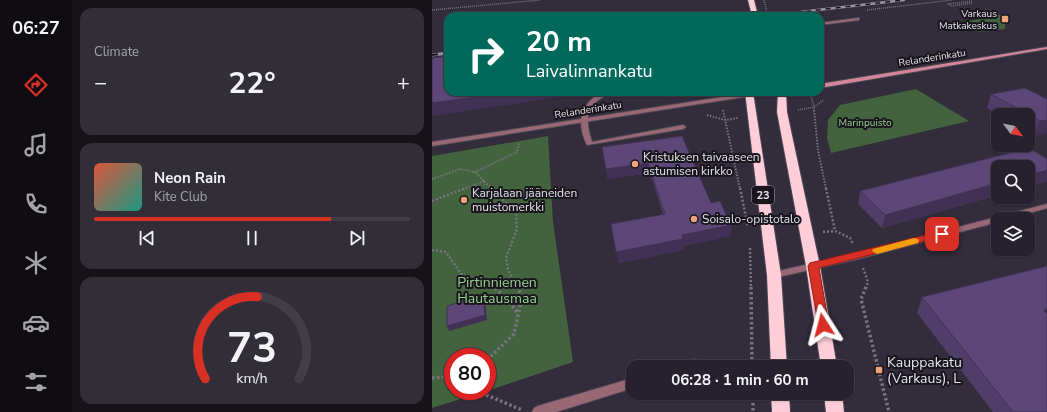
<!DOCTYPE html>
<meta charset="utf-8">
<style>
body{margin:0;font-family:"Nunito Sans",sans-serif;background:#322e38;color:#f1f3f6;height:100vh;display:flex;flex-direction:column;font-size:15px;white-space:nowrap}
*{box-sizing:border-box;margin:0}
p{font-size:13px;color:#a4a3a9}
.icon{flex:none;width:22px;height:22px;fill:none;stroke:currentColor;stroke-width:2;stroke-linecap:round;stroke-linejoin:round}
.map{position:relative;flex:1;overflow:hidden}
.side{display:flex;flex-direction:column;gap:8px;padding:8px;background:#151218;width:360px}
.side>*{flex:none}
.banner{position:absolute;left:12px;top:12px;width:380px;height:84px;border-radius:12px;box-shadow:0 1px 3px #0004,0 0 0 1px #423e48;background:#00695c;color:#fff;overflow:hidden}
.needle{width:26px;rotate:122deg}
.controls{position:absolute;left:559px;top:108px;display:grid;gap:8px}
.controls a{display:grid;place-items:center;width:44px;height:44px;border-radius:8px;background:#26212c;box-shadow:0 1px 3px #0004,0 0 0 1px #423e48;font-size:20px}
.speed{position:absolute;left:12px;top:348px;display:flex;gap:8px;font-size:20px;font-weight:700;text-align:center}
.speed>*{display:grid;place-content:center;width:52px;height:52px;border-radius:50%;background:#26212c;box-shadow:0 1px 3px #0004,0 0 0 1px #423e48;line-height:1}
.speed .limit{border:6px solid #d22;background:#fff;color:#111}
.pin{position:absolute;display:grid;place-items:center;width:34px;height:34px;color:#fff;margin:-17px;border-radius:8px;box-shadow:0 2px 6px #0006}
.me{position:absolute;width:44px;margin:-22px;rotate:351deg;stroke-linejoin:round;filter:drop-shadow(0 0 3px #0008)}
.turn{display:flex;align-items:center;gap:14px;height:84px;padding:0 16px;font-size:18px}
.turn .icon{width:52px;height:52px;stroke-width:2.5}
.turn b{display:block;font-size:28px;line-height:34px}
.big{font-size:30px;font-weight:700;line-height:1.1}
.side .card{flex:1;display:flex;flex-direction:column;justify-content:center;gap:6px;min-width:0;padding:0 14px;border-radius:12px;background:#322e38}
.side .dial{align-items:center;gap:0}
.dial svg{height:104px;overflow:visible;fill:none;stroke:#423e48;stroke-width:7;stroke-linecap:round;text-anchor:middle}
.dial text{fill:#f1f3f6;stroke:none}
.song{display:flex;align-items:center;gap:12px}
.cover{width:48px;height:48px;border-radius:6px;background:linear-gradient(135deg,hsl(10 70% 55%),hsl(170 70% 35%))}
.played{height:4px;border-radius:2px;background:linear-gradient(90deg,#d93025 75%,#423e48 75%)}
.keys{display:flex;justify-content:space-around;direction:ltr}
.heat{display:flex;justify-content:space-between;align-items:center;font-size:22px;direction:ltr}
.trip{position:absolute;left:194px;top:360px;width:228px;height:40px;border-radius:12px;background:#26212c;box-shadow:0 1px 3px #0004,0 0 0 1px #423e48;font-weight:700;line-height:40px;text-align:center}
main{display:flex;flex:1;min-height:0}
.menu{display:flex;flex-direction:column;width:72px;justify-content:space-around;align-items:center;background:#0f0d12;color:#a4a3a9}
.menu .icon{width:28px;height:28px}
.menu .current{color:#d93025}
.menu b{font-size:18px;color:#f1f3f6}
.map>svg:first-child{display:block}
.green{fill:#42633d}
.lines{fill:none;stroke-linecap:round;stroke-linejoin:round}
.lane-casing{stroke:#4e4957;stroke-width:2}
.street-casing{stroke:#4e4957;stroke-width:2}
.secondary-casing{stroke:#4e4957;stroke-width:2}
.highway-casing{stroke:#4e4957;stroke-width:2}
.path-far3{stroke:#787380;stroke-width:1.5;stroke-dasharray:1 1;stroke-linecap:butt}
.path-far2{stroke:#787380;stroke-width:2;stroke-dasharray:1.5 1.5;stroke-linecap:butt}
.path-far1{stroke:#787380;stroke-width:2.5;stroke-dasharray:2 2;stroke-linecap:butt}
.path{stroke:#787380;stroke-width:3.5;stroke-dasharray:2.5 2.5;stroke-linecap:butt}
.lane{fill:#986874;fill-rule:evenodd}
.street{fill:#986874;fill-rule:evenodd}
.secondary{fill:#d3869a;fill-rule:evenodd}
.highway{fill:#fecdd8;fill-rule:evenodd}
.rail-far1-casing{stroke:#98949f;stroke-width:2.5}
.rail-casing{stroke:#98949f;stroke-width:3}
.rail-far1{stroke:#18161c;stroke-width:1.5;stroke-dasharray:5;stroke-linecap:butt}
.rail{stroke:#18161c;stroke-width:2;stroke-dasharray:6;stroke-linecap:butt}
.path-bridge{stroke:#787380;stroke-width:1.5;stroke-dasharray:1 1;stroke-linecap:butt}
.wall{fill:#503d68}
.shaded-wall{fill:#413255}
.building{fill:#5d4779;stroke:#413255}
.route{fill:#d93025;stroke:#8d1f18}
.slow{fill:#f59e0b}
.poi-dot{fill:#f0a278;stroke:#18161c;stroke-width:1.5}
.labels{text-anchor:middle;stroke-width:4;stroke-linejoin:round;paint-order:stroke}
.far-poi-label{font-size:10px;fill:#e4e1ea;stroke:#18161c;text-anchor:end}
.far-street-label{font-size:10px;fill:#e4e1ea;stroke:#18161c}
.far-park-label{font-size:10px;fill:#96d28d;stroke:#18161c}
.shield{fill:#18161c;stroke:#a7a4ac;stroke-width:1}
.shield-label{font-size:11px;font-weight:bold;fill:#e4e1ea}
.poi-label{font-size:12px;fill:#e4e1ea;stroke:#18161c;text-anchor:start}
.near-park-label{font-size:14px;fill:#96d28d;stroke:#18161c}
.near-poi-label{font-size:14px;fill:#e4e1ea;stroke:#18161c;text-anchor:start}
</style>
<main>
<nav class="menu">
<b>06:27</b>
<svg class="icon current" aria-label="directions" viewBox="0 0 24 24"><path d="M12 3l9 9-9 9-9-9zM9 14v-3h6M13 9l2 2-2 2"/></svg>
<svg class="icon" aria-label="music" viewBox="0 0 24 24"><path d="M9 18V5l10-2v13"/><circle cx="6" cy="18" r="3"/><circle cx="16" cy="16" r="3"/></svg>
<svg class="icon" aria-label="phone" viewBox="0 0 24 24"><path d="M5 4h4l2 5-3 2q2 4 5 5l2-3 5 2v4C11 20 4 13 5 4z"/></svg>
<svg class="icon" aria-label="climate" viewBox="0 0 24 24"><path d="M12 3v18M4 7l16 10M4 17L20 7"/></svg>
<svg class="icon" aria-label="car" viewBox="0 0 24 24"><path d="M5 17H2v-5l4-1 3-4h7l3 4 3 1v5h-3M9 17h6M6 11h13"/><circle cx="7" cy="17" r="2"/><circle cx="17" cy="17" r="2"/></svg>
<svg class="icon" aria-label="filters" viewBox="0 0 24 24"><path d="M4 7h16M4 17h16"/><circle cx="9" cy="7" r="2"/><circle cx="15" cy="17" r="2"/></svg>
</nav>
<section class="side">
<div class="card"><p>Climate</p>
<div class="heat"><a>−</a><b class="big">22°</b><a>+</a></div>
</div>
<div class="card">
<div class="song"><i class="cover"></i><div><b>Neon Rain</b><p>Kite Club</p></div></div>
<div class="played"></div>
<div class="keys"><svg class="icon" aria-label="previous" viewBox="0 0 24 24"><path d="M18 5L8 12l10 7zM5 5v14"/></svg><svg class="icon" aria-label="pause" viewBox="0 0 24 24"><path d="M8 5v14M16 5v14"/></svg><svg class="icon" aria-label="next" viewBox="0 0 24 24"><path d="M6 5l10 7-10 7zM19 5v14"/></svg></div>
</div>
<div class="card dial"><svg viewBox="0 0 100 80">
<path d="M14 69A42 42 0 1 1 86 69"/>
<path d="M14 69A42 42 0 0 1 54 6" stroke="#d93025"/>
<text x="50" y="56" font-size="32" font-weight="700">73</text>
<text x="50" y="72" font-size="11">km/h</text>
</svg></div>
</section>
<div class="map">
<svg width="615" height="412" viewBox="0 0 615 412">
<rect width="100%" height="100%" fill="#322c3b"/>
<path class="green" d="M 567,15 L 573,18 L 573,29 C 558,31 543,34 529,27 L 528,23 Z
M 484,89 L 537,121 L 399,153 L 395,138 L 396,120 L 408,105 Z
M 116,136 L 121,222 L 141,362 L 55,391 L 55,357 L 21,357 L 21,391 L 54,391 L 0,408 L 0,156 Z"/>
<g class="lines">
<defs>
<path id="lane" d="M 426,18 L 427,18 L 427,20 L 388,25 L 388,23 Z
M 171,92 L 179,92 C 175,95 170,97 165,101 C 152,112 155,126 160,142 L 251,125 L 254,127 L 251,129 L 155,145 C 144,123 148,103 171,92 Z
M 263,359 L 267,361 L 269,364 L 267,367 L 247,367 L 249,364 Z
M 201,378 L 201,388 L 124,412 L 100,412 L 102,408 L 106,406 Z"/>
<path id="street" d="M 316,93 L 319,95 L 318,96 L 0,146 L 0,142 Z
M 615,204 L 615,208 L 577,219 L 566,219 L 566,222 L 426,259 L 342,278 L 339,277 L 337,275 L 339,273 L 342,272 L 426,253 Z"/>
<path id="secondary" d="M 615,47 L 615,49 L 388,88 L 388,84 Z
M 326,92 L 342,92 L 339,94 L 316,97 L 313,95 L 316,93 Z"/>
<path id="highway" d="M 316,0 L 322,0 L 326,16 L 320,16 Z
M 313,92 L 321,92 L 349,275 L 355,367 L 339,367 L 335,275 Z
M 346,92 L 354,92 L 355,112 L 388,266 L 405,367 L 389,367 L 374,266 L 345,112 Z
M 339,393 L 357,393 L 358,412 L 340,412 Z
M 392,393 L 410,393 L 412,412 L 394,412 Z"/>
</defs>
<use href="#lane" class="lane-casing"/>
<use href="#street" class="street-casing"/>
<use href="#secondary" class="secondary-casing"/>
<use href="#highway" class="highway-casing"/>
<path class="path-far3" d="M 540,3 L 520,6 L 516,4 L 541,1
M 0,10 L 108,0
M 435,10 L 520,0
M 557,10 L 573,18
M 366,110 L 382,107 L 379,96
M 382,111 L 382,107 L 392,100"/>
<path class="path-far2" d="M 291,110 L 308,189
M 382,110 L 386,150 L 394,189
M 275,115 L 293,120 L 306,118
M 0,179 L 28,169 L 43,172
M 31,189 L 53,181
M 60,189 L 43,172 L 85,152 L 87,143"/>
<path class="path-far1" d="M 59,188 L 84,213 L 85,229 L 74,258 L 76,269 L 85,288
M 308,188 L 316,227
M 394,188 L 403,231 L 418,238 L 421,244
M 0,201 L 34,188
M 391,232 L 403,231
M 318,248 L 319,288
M 0,250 L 14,252 L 30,275 L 61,288
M 431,268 L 436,282 L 434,288"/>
<path class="path" d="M 58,287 L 66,290 L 86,313
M 319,287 L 320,367
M 434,287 L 429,299 L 457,412
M 55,360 L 82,334 L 90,297 L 85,287
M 21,373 L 11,377 L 21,381
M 0,378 L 11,377
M 45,391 L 90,410
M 321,393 L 321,412"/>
<use href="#lane" class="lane"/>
<use href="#street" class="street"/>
<use href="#secondary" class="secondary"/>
<use href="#highway" class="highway"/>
<defs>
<path id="rail-far1" d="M 334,16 L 472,0"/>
<path id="rail" d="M 0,55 L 16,53"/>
</defs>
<use href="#rail-far1" class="rail-far1-casing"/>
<use href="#rail" class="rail-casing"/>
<use href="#rail-far1" class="rail-far1"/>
<use href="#rail" class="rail"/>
<path class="path-bridge" d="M 332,0 L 336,16"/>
</g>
<path class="wall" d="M 559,94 L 615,99 L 615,133 L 602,136 L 596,132 L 596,115 L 567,115 L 555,108 Z
M 250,136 L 279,203 L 299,236 L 252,246 L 252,250 L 187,263 L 231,214 L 218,173 L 175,179 Z
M 615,159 L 615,181 L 450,228 L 426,204 L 428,191 Z
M 490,297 L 615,412 L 561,412 L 485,313 Z"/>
<path class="shaded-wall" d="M 83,92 L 152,92 L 141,95 L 0,116 L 0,103 Z
M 615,120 L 615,133 L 602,136 L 608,121 Z
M 216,163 L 218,173 L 175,179 L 174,169 Z
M 615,170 L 615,181 L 596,187 L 596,175 Z
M 566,183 L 566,195 L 450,228 L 453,215 Z
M 299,225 L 299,236 L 252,246 L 252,250 L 187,263 L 184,252 L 250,235 Z
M 51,296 L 53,300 L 55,320 L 17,331 L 15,326 Z"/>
<path class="building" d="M 16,56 L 16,92 L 83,92 L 0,103 L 0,58 Z
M 593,88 L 615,99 L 615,120 L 608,121 L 559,94 Z
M 250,136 L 279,203 L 288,201 L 299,225 L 250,235 L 251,239 L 184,252 L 179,224 L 233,214 L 216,163 L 174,169 L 170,147 Z
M 597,148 L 615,159 L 615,170 L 596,175 L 596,167 L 566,167 L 566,183 L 453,215 L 428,191 Z
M 615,266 L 615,310 L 612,310 L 615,314 L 615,412 L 581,412 L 490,297 Z
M 51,296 L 53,315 L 15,326 L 15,306 Z"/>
<path class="route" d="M 510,231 L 513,232 L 515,234 L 513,236 L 387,268 L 397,325 L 395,329 L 387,329 L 376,266 L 378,263 Z"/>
<path class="slow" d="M 482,238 L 486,239 L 487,241 L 486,243 L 445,254 L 440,251 L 441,249 Z"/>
<g class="poi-dot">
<rect x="569" y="15" width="8" height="8" rx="2"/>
<circle cx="203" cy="164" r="4"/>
<circle cx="32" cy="200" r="4"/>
<circle cx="262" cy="219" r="4"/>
<rect x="443" y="366" width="8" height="8" rx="2"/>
</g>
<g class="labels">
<g class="far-poi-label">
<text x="565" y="17">Varkaus<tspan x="565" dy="12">Matkakeskus</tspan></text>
</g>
<g class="far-street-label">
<text transform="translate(500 57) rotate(-9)" y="4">Relanderinkatu</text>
<text transform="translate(156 109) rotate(-9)" y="4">Relanderinkatu</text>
</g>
<g class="far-park-label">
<text x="433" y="126">Marinpuisto</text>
</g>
<rect class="shield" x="320" y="186" width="22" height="18" rx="3"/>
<g class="shield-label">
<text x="331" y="199">23</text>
</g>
<g class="poi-label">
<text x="211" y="161">Kristuksen taivaaseen<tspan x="211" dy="14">astumisen kirkko</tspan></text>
<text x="40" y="197">Karjalaan jääneiden<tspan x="40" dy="14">muistomerkki</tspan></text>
<text x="270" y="223">Soisalo-opistotalo</text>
</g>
<g class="near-park-label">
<text x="65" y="287">Pirtinniemen<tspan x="65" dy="16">Hautausmaa</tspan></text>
</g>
<g class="near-poi-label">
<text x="455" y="367">Kauppakatu<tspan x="455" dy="16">(Varkaus), L</tspan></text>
</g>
</g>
</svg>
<div class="controls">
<a><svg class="needle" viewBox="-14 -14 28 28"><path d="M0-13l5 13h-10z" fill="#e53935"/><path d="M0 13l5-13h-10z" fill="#a4a3a9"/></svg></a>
<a><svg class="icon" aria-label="search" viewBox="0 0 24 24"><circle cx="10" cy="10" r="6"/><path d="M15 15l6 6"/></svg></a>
<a><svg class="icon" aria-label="layers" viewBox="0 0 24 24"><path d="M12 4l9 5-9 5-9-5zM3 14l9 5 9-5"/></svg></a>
</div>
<div class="speed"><div class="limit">80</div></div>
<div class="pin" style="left:510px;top:234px;background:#d93025"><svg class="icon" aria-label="arrive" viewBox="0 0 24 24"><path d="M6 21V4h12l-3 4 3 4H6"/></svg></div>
<svg class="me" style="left:391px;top:325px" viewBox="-20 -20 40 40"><path d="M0-17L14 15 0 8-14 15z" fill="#d93025" stroke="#fff" stroke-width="4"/></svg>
<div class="trip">06:28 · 1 min · 60 m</div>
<div class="banner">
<div class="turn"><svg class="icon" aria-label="right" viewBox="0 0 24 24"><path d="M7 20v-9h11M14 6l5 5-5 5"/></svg><div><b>20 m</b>Laivalinnankatu</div></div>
</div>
</div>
</main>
